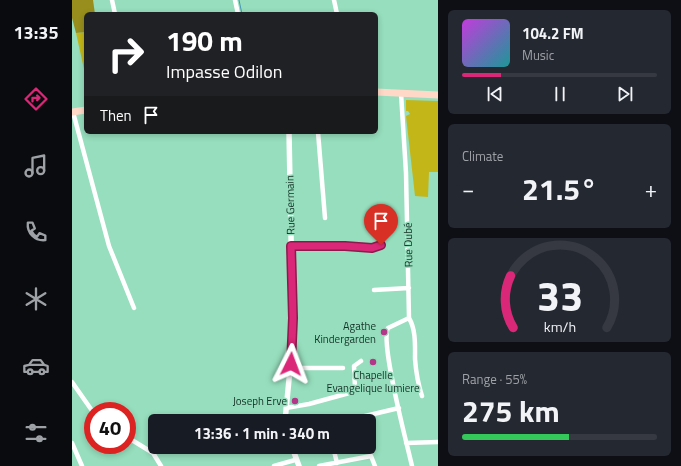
<!DOCTYPE html>
<meta charset="utf-8">
<style>
body{margin:0;font-family:"Titillium Web",sans-serif;background:#242831;color:#f1f3f6;height:100vh;display:flex;flex-direction:column;font-size:15px;white-space:nowrap}
*{box-sizing:border-box;margin:0}
p{font-size:13px;color:#9ea1a6}
.icon{flex:none;width:22px;height:22px;fill:none;stroke:currentColor;stroke-width:2;stroke-linecap:round;stroke-linejoin:round}
.map{position:relative;flex:1;overflow:hidden}
.drawer{display:flex;flex-direction:column;gap:10px;padding:10px;background:#0d0f14;width:243px}
.drawer>*{flex:none}
.banner{position:absolute;left:12px;top:12px;width:294px;height:122px;border-radius:6px;box-shadow:0 2px 6px #0003;background:#202124;color:#fff;overflow:hidden}
.speed{position:absolute;left:12px;top:402px;display:flex;gap:8px;font-size:20px;font-weight:700;text-align:center}
.speed>*{display:grid;place-content:center;width:52px;height:52px;border-radius:50%;background:#171b24;box-shadow:0 2px 6px #0003;line-height:1}
.speed .limit{border:6px solid #d22;background:#fff;color:#111}
.pin{position:absolute;display:grid;place-items:center;width:34px;height:34px;color:#fff;margin:-41px -17px;border-radius:50% 50% 50% 0;rotate:-45deg;box-shadow:0 0 4px #0007}
.pin .icon{rotate:45deg}
.me{position:absolute;width:44px;margin:-22px;rotate:3deg;stroke-linejoin:round;filter:drop-shadow(0 0 3px #0008)}
.turn{display:flex;align-items:center;gap:14px;height:84px;padding:0 16px;font-size:18px}
.turn .icon{width:52px;height:52px;stroke-width:2.5}
.turn b{display:block;font-size:28px;line-height:34px}
.then{display:flex;align-items:center;height:38px;padding:0 16px;background:#0003;gap:8px;font-size:15px}
.big{font-size:30px;font-weight:700;line-height:1.1}
.drawer .card{flex:1;display:flex;flex-direction:column;justify-content:center;gap:6px;min-width:0;padding:0 14px;border-radius:6px;background:#242831}
.drawer .dial{align-items:center;gap:0}
.dial svg{height:104px;overflow:visible;fill:none;stroke:#363941;stroke-width:7;stroke-linecap:round;text-anchor:middle}
.dial text{fill:#f1f3f6;stroke:none}
.song{display:flex;align-items:center;gap:12px}
.cover{width:48px;height:48px;border-radius:6px;background:linear-gradient(135deg,hsl(290 70% 55%),hsl(180 70% 35%))}
.played{height:4px;border-radius:2px;background:linear-gradient(90deg,#db2777 20%,#363941 20%)}
.keys{display:flex;justify-content:space-around;direction:ltr}
.heat{display:flex;justify-content:space-between;align-items:center;font-size:22px;direction:ltr}
.charge{height:6px;border-radius:3px;background:linear-gradient(90deg,#34c759 55%,#363941 0)}
.trip{position:absolute;left:76px;top:414px;width:228px;height:40px;border-radius:6px;background:#171b24;box-shadow:0 2px 6px #0003;font-weight:700;line-height:40px;text-align:center}
main{display:flex;flex:1;min-height:0}
.menu{display:flex;flex-direction:column;width:72px;justify-content:space-around;align-items:center;background:#090b0e;color:#9ea1a6}
.menu .icon{width:28px;height:28px}
.menu .current{color:#db2777}
.menu b{font-size:18px;color:#f1f3f6}
.map>svg:first-child{display:block}
.green{fill:#c3b619}
.forest{fill:#988e1d}
.lines{fill:none;stroke-linecap:round;stroke-linejoin:round}
.stream{stroke:#4199b7;stroke-width:1}
.minor{stroke:#fff;stroke-width:4.5}
.tertiary{stroke:#fff;stroke-width:5.5}
.primary{stroke:#ffd8c8;stroke-width:7}
.route-casing{stroke:#8e194d;stroke-width:10}
.route{stroke:#db2777;stroke-width:7}
.poi-dot{fill:#b23788;stroke:#96debd;stroke-width:1.5}
.labels{text-anchor:middle;stroke-width:3;stroke-linejoin:round;paint-order:stroke}
.street-label{font-size:11px;fill:#143125;stroke:#96debd}
.poi-label{font-size:11px;fill:#143125;stroke:#96debd;text-anchor:end}
</style>
<main>
<nav class="menu">
<b>13:35</b>
<svg class="icon current" aria-label="directions" viewBox="0 0 24 24"><path d="M12 3l9 9-9 9-9-9zM9 14v-3h6M13 9l2 2-2 2"/></svg>
<svg class="icon" aria-label="music" viewBox="0 0 24 24"><path d="M9 18V5l10-2v13"/><circle cx="6" cy="18" r="3"/><circle cx="16" cy="16" r="3"/></svg>
<svg class="icon" aria-label="phone" viewBox="0 0 24 24"><path d="M5 4h4l2 5-3 2q2 4 5 5l2-3 5 2v4C11 20 4 13 5 4z"/></svg>
<svg class="icon" aria-label="climate" viewBox="0 0 24 24"><path d="M12 3v18M4 7l16 10M4 17L20 7"/></svg>
<svg class="icon" aria-label="car" viewBox="0 0 24 24"><path d="M5 17H2v-5l4-1 3-4h7l3 4 3 1v5h-3M9 17h6M6 11h13"/><circle cx="7" cy="17" r="2"/><circle cx="17" cy="17" r="2"/></svg>
<svg class="icon" aria-label="filters" viewBox="0 0 24 24"><path d="M4 7h16M4 17h16"/><circle cx="9" cy="7" r="2"/><circle cx="15" cy="17" r="2"/></svg>
</nav>
<div class="map">
<svg width="366" height="466" viewBox="0 0 366 466">
<rect width="100%" height="100%" fill="#96debd"/>
<path class="green" d="M 14,32 L 14,78 L 4,33 Z
M 334,100 L 366,101 L 366,172 L 357,172 L 356,197 L 343,196 L 334,116 L 338,114 L 336,111 L 334,111 Z"/>
<path class="forest" d="M 0,0 L 21,0 L 23,14 L 14,14 L 14,32 L 4,33 L 0,18 Z"/>
<g class="lines">
<path class="stream" d="M 167,0 L 170,14"/>
<path class="minor" d="M 40,0 L 43,14
M 163,0 L 166,14
M 262,0 L 265,14
M 329,93 L 334,173 L 337,318 C 344,330 343,345 343,359 C 344,372 346,384 350,396
M 1,112 L 37,246 L 62,308
M 246,132 L 253,218
M 219,247 L 273,246 L 300,248 L 309,245
M 302,290 L 337,288
M 337,318 L 316,328 C 308,343 335,444 340,466
M 219,368 L 271,368
M 0,382 L 21,412
M 214,408 L 237,404 L 281,392 L 283,388 L 282,366 L 289,361
M 272,421 L 327,408
M 55,437 L 81,453 L 89,466
M 0,443 L 10,466
M 334,443 L 366,442
M 261,447 L 265,463
M 174,448 L 176,447
M 202,466 L 223,460
M 247,466 L 299,456 L 303,466"/>
<path class="tertiary" d="M 213,421 L 221,338 L 217,132
M 220,447 L 227,466"/>
<path class="primary" d="M 304,92 L 366,95
M 0,112 L 14,110"/>
</g>
<g class="lines">
<defs>
<path id="route" d="M 219,364 L 221,318 L 219,246 L 273,246 L 300,248 L 309,245"/>
</defs>
<use href="#route" class="route-casing"/>
<use href="#route" class="route"/>
</g>
<g class="poi-dot">
<circle cx="312" cy="332" r="4"/>
<circle cx="301" cy="362" r="4"/>
<circle cx="223" cy="401" r="4"/>
</g>
<g class="labels">
<g class="street-label">
<text transform="translate(218 205) rotate(-91)" y="4">Rue Germain</text>
<text transform="translate(336 245) rotate(-91)" y="4">Rue Dubé</text>
</g>
<g class="poi-label">
<text x="304" y="330">Agathe<tspan x="304" dy="13">Kindergarden</tspan></text>
<text x="301" y="379" text-anchor="middle">Chapelle<tspan x="301" dy="13">Evangelique lumiere</tspan></text>
<text x="215" y="405">Joseph Erve</text>
</g>
</g>
</svg>
<div class="speed"><div class="limit">40</div></div>
<div class="pin" style="left:309px;top:245px;background:#d93025"><svg class="icon" aria-label="arrive" viewBox="0 0 24 24"><path d="M6 21V4h12l-3 4 3 4H6"/></svg></div>
<svg class="me" style="left:219px;top:364px" viewBox="-20 -20 40 40"><path d="M0-17L14 15 0 8-14 15z" fill="#db2777" stroke="#fff" stroke-width="4"/></svg>
<div class="trip">13:36 · 1 min · 340 m</div>
<div class="banner">
<div class="turn"><svg class="icon" aria-label="right" viewBox="0 0 24 24"><path d="M7 20v-9h11M14 6l5 5-5 5"/></svg><div><b>190 m</b>Impasse Odilon</div></div>
<div class="then">Then<svg class="icon" aria-label="arrive" viewBox="0 0 24 24"><path d="M6 21V4h12l-3 4 3 4H6"/></svg></div>
</div>
</div>
<section class="drawer">
<div class="card">
<div class="song"><i class="cover"></i><div><b>104.2 FM</b><p>Music</p></div></div>
<div class="played"></div>
<div class="keys"><svg class="icon" aria-label="previous" viewBox="0 0 24 24"><path d="M18 5L8 12l10 7zM5 5v14"/></svg><svg class="icon" aria-label="pause" viewBox="0 0 24 24"><path d="M8 5v14M16 5v14"/></svg><svg class="icon" aria-label="next" viewBox="0 0 24 24"><path d="M6 5l10 7-10 7zM19 5v14"/></svg></div>
</div>
<div class="card"><p>Climate</p>
<div class="heat"><a>−</a><b class="big">21.5°</b><a>+</a></div>
</div>
<div class="card dial"><svg viewBox="0 0 100 80">
<path d="M14 69A42 42 0 1 1 86 69"/>
<path d="M14 69A42 42 0 0 1 12 29" stroke="#db2777"/>
<text x="50" y="56" font-size="32" font-weight="700">33</text>
<text x="50" y="72" font-size="11">km/h</text>
</svg></div>
<div class="card"><p>Range · 55%</p><b class="big">275 km</b><div class="charge"></div></div>
</section>
</main>
